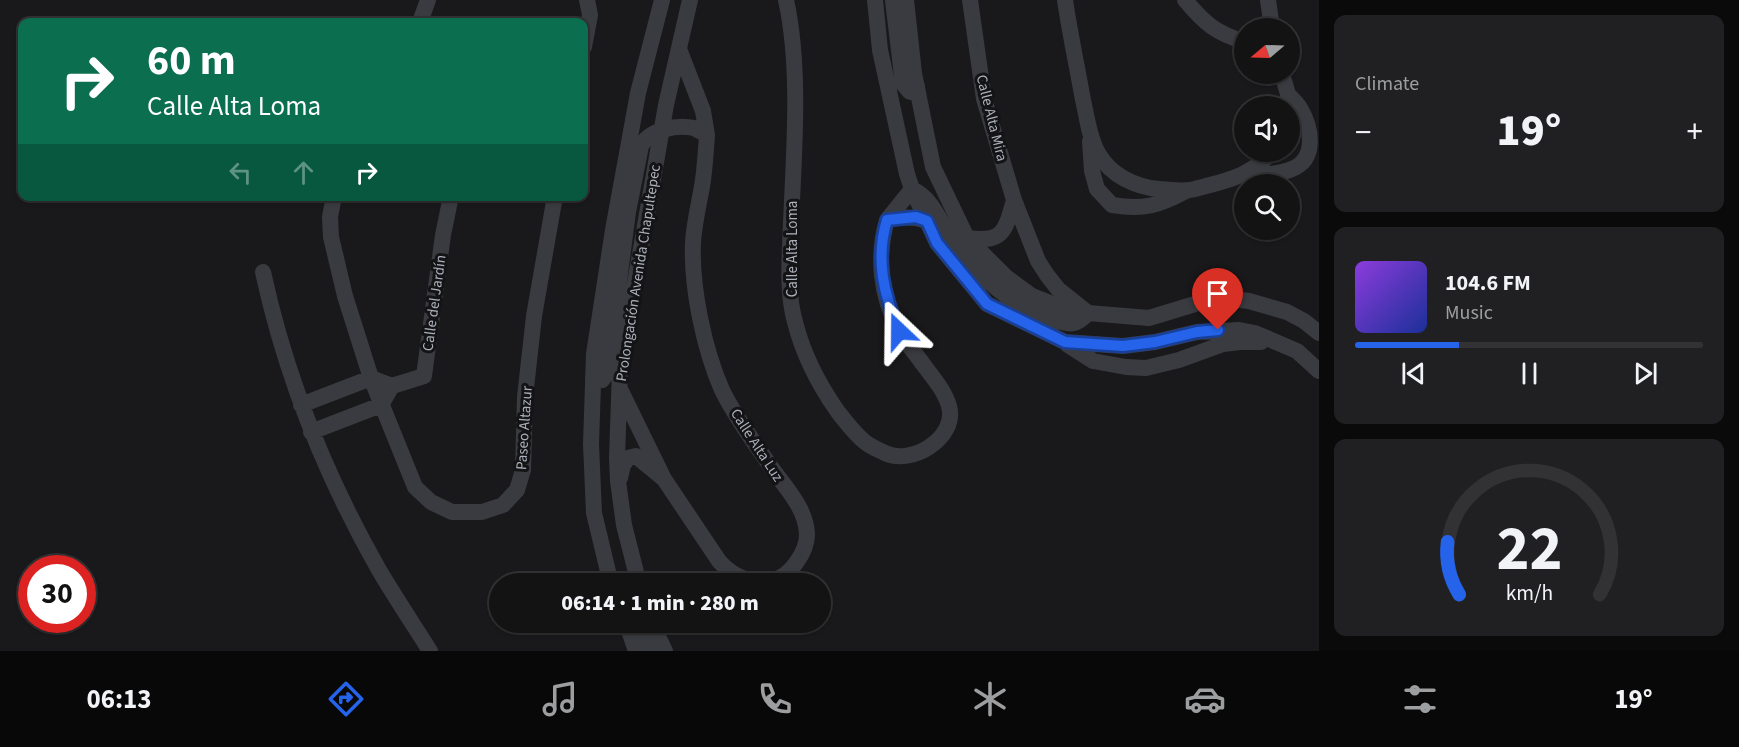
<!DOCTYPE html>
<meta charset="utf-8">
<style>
body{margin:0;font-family:"Source Sans 3",sans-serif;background:#202022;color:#f1f3f6;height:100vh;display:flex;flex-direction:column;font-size:22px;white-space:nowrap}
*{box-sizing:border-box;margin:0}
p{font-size:20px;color:#9d9ea0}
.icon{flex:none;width:33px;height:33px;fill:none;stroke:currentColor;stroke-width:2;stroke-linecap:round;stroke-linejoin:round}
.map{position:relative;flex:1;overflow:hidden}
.side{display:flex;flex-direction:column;gap:15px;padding:15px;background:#0a0a0b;width:420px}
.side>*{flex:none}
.banner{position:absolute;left:18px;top:18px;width:570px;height:183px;border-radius:12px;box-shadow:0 2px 4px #0004,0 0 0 2px #323234;background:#0b6e4f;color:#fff;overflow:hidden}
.needle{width:39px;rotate:251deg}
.controls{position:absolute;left:1234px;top:18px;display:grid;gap:12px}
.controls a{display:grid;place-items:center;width:66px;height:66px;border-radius:50%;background:#131314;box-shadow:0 2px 4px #0004,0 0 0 2px #323234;font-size:30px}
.speed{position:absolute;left:18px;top:555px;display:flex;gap:12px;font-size:30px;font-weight:700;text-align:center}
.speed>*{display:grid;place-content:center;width:78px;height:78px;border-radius:50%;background:#131314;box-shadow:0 2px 4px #0004,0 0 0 2px #323234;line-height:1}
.speed .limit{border:9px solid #d22;background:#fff;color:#111}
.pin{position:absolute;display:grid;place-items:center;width:51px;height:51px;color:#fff;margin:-62px -26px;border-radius:50% 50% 50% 0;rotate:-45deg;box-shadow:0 0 6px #0007}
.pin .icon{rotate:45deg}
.me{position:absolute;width:66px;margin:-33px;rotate:337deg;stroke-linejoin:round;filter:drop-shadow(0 0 4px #0008)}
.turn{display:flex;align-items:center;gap:21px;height:126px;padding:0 30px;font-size:27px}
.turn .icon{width:78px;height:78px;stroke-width:2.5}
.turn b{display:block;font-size:42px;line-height:51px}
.lanes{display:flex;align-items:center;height:57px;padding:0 30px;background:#0003;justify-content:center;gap:30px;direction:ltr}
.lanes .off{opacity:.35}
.big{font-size:45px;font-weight:800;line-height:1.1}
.side .tile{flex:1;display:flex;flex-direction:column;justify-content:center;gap:9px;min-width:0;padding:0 21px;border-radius:12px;background:#202022}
.side .dial{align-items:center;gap:0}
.dial svg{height:156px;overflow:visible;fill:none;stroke:#323234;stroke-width:7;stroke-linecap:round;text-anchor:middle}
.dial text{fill:#f1f3f6;stroke:none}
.song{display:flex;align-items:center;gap:18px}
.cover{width:72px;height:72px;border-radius:9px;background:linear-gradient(135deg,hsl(270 70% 55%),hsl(230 70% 35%))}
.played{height:6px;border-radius:3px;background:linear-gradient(90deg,#2563eb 30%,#323234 30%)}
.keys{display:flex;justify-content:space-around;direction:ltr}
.heat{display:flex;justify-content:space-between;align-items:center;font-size:33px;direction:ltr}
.trip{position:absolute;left:489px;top:573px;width:342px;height:60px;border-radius:30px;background:#131314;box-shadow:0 2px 4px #0004,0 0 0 2px #323234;font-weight:800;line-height:60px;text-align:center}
.tabs{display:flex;height:96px;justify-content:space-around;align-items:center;background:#080808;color:#9d9ea0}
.tabs .icon{width:42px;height:42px}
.tabs .on{color:#2563eb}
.tabs b{font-size:27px;color:#f1f3f6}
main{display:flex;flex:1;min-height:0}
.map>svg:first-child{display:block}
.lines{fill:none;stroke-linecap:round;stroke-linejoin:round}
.minor{stroke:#3a3b40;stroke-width:16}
.route-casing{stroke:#184099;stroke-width:15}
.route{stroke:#2563eb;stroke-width:10}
.labels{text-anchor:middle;stroke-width:6;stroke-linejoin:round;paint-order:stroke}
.street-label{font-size:15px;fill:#acb0ba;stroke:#141416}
</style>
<main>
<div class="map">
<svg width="1319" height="651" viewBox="0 0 1319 651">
<rect width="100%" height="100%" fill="#19191b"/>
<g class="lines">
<path class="minor" d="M 786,0 C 801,68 794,152 791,222 C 790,255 786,290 795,322 C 803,354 819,385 838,412 C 845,421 856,435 865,442 C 871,447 879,450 885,453 C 911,466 958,438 949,406 C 944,389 930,374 920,360 C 913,350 904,341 899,330 C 881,297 876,257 887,220
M 875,0 L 880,50 L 907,174 L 912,189 L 937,243 L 987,304 L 1065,342 L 1123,346 L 1155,342 L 1197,332 L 1239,330 L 1255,333 L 1297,351 L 1319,371
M 893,0 L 903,84 L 910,92 L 913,92 L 917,86
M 906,0 L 914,73 L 933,167 L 967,238 L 1006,277 L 1032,296 L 1060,307 L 1088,313 L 1149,318 L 1195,304 L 1225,298 L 1249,301 L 1287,312 L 1304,321 L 1319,333
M 1065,0 C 1070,34 1077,66 1083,100 C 1087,117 1089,137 1098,153 C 1110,175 1135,187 1159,189 C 1171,190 1183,192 1195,189 C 1228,180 1249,177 1272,152
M 1185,0 C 1205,24 1216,33 1245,42
M 1268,0 L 1272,28
M 420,22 L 428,0
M 584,47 L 590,15 L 587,0
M 1282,74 L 1288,94 L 1287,106
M 1090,141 L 1092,171 L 1097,189 L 1112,205 C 1144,210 1158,206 1186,191
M 1245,176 C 1260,175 1277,175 1292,169 C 1317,159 1312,128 1300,108 C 1297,103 1292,99 1288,94
M 334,196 L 330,217 L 331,237 L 345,296 L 371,378 L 415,487 L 431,502 L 452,512 L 482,512 L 503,505 L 517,490 L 523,470 L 525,397 L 534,316 L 555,196
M 927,221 C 913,216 902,217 887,220 L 912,189 C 935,200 940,224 954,243 C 979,276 1011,306 1051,319 C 1068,324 1075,328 1088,313 L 1058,289 L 1047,275 L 1038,261 L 1014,200 L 984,99 L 970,0
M 967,238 C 1003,243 1005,232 1014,200
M 263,272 C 286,378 325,475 379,570 C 395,597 413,624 430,651
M 1068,345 L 1093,361 L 1126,367 L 1146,368 L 1179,360 L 1223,344 L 1240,342 L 1261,342
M 593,378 L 602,380 L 607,373 L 628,212 L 641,146 C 649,130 677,124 694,128 C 698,130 703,133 707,135 L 703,111 L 679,49
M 392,386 L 424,376 L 443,235 L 451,196
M 301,405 L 371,378 L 392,386 L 381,405 L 311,432
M 620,478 L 623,465 L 628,458 L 636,456 L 664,479 L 621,391
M 664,479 L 719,561 C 739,584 776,592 796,563 C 802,555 807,544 807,534 C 806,508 785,487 771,467 C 754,442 735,417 722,390 C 704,349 691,287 693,243 C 694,222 700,201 703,180 C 705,165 706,150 707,135
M 611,584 L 594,513 L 591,444 L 594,354 L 613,230 L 638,93 L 662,0
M 639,584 L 624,525 L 618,481 L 617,458 L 620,369 L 666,105 L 690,0
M 626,622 L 636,651
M 651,622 L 665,651
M 651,651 L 646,639 L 653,627"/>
</g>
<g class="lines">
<defs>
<path id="route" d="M 899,331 C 884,295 875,259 887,220 L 916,217 L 927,221 L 937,243 L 987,304 L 1065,342 L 1123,346 L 1155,342 L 1197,332 L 1218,330"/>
</defs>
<use href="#route" class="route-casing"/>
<use href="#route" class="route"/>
</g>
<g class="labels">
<g class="street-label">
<text transform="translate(992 118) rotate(76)" y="5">Calle Alta Mira</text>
<text transform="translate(792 249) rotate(-90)" y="5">Calle Alta Loma</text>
<text transform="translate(638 273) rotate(-81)" y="5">Prolongación Avenida Chapultepec</text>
<text transform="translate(434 303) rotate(-82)" y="5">Calle del Jardín</text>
<text transform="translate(524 428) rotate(-86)" y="5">Paseo Altazur</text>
<text transform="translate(757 445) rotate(57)" y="5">Calle Alta Luz</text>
</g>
</g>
</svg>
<div class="controls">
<a><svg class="needle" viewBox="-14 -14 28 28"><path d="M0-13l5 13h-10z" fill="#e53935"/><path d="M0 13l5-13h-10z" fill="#9d9ea0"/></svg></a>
<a><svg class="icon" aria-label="sound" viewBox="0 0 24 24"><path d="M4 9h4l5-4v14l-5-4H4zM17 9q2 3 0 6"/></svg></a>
<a><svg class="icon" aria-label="search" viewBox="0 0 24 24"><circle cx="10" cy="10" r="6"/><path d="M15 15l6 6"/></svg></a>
</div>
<div class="speed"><div class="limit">30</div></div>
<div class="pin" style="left:1218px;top:330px;background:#d93025"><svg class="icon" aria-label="arrive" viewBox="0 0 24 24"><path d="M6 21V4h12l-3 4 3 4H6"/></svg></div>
<svg class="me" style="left:899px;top:331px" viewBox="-20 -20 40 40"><path d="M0-17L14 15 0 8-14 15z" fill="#2563eb" stroke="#fff" stroke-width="4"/></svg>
<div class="trip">06:14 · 1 min · 280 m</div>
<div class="banner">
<div class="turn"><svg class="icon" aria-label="right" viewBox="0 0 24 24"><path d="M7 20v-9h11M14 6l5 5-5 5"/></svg><div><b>60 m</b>Calle Alta Loma</div></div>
<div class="lanes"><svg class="icon off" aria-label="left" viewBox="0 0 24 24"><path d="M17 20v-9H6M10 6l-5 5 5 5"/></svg><svg class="icon off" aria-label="ahead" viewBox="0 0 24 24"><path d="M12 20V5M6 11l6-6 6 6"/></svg><svg class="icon" aria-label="right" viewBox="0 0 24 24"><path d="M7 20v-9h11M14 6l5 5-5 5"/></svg></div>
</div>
</div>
<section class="side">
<div class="tile"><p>Climate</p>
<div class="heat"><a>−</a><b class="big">19°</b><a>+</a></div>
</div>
<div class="tile">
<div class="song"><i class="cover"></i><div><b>104.6 FM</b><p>Music</p></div></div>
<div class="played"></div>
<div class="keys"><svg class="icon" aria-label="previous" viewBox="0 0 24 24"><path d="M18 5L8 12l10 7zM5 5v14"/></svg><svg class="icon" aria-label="pause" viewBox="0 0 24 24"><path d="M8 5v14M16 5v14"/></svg><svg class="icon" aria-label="next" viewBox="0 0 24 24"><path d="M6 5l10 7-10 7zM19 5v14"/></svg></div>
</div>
<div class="tile dial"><svg viewBox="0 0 100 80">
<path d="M14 69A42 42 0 1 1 86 69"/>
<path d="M14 69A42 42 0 0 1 8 42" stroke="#2563eb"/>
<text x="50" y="56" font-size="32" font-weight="700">22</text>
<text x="50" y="72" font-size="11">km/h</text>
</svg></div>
</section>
</main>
<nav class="tabs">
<b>06:13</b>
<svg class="icon on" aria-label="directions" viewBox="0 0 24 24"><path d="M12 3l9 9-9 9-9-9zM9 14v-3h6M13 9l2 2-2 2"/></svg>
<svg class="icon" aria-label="music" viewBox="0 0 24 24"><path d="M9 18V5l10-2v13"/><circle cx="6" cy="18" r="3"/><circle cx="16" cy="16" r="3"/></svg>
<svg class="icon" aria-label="phone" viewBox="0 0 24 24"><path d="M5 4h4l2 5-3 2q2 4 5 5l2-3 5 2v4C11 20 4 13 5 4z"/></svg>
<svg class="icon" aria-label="climate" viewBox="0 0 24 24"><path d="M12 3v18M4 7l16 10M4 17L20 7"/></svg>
<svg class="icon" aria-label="car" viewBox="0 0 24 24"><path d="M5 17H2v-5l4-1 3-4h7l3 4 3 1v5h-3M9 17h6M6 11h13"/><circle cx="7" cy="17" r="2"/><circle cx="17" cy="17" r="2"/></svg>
<svg class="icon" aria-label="filters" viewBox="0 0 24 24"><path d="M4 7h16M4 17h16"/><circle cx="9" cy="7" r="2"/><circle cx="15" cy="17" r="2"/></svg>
<b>19°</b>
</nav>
